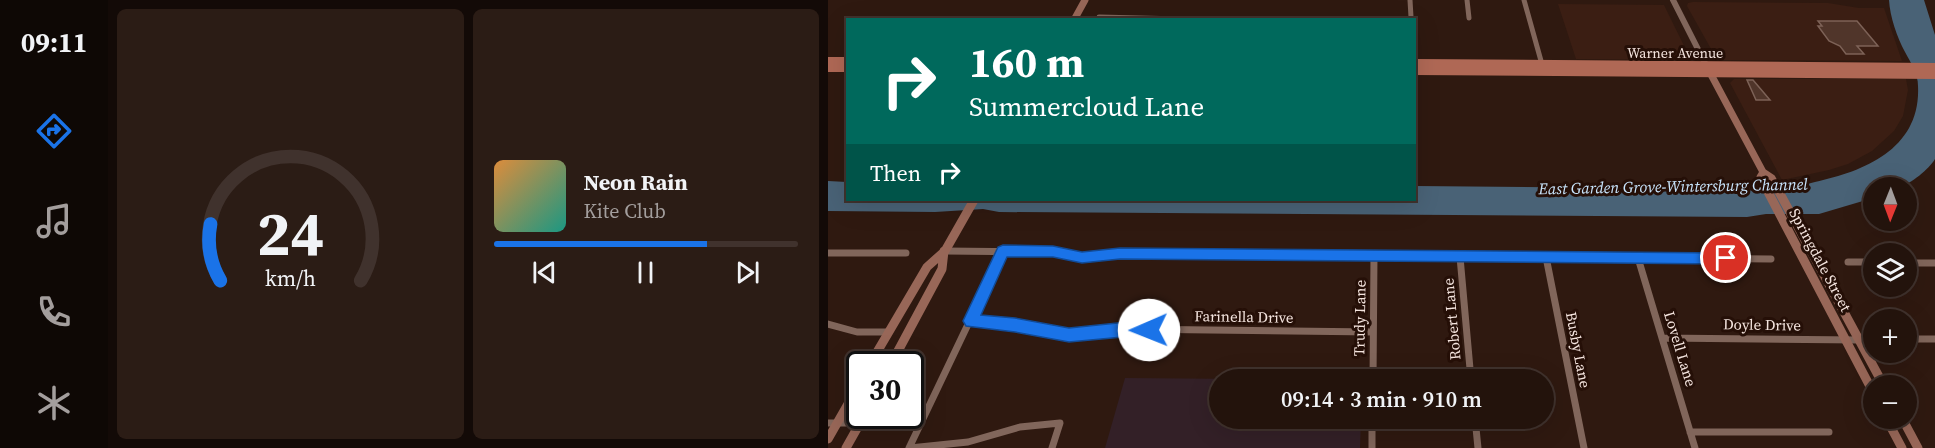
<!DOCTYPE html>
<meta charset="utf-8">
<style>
body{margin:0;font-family:"Source Serif 4",serif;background:#2b1c15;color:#f1f3f6;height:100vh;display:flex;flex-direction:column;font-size:22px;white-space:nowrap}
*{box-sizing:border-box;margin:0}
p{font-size:20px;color:#a39e9d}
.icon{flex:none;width:33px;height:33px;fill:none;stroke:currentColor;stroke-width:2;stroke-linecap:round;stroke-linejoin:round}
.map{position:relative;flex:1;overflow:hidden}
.side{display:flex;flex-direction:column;gap:9px;padding:9px;background:#130a07;width:720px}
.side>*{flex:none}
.top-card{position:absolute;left:18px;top:18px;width:570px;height:183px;border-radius:0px;box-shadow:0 6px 24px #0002,0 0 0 2px #40322d;background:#00695c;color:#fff;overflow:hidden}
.needle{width:39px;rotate:181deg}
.controls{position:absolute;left:1035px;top:177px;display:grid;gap:12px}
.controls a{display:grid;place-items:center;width:54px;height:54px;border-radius:50%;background:#23130c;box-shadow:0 6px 24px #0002,0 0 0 2px #40322d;font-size:30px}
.speed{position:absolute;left:18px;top:351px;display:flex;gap:12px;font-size:30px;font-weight:700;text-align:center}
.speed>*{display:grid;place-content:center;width:78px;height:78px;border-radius:50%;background:#23130c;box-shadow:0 6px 24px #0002,0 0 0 2px #40322d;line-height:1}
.speed .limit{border:3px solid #111;border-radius:9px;background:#fff;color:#111}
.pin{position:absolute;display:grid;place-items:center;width:51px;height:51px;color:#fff;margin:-26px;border:3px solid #fff;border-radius:50%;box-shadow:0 2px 6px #0007}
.me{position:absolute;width:66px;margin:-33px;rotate:269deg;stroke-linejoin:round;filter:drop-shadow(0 0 4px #0008)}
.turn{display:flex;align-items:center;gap:21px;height:126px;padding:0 24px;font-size:27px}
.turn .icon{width:78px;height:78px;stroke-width:2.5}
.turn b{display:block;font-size:42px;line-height:51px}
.then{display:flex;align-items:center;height:57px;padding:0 24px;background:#0003;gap:12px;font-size:22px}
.side .tile{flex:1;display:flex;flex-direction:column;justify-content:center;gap:9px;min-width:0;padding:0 21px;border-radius:9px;background:#2b1c15}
.side .dial{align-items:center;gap:0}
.dial svg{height:156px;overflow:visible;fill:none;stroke:#40322d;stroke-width:7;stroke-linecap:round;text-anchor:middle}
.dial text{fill:#f1f3f6;stroke:none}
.song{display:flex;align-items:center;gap:18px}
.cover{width:72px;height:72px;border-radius:9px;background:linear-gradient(135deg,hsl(30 70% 55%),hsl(170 70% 35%))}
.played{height:6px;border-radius:3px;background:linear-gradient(90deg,#1a73e8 70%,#40322d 70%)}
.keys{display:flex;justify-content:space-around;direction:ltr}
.side .tiles{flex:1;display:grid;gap:9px;grid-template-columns:repeat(2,1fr)}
.trip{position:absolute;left:381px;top:369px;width:345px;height:60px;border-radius:30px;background:#23130c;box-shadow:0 6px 24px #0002,0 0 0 2px #40322d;font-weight:600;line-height:60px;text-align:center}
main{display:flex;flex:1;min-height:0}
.dock{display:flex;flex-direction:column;width:108px;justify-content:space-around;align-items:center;background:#0e0805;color:#a39e9d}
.dock .icon{width:42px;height:42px}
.dock .current{color:#1a73e8}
.dock b{font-size:27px;color:#f1f3f6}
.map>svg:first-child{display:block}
.built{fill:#3b1e13}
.education{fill:#332027}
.water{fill:#496276}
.building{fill:#50352a;stroke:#7d6257;stroke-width:1.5}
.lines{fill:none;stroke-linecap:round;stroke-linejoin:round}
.minor-far1{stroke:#81665b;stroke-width:5}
.minor{stroke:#81665b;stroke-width:7}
.tertiary{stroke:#81665b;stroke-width:6}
.secondary-far1{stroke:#986758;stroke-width:7}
.secondary{stroke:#986758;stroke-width:9}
.primary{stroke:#af6855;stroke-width:8}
.route{fill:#1a73e8;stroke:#114b97;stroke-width:1.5}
.labels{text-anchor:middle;stroke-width:6;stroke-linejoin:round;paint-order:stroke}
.far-street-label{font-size:14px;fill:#f4e4de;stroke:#250f07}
.street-label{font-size:15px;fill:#f4e4de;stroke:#250f07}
.water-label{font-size:16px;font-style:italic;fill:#c9e5fd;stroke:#250f07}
</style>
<main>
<nav class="dock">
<b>09:11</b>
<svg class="icon current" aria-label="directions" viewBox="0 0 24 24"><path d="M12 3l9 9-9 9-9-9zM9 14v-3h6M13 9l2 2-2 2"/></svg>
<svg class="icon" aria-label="music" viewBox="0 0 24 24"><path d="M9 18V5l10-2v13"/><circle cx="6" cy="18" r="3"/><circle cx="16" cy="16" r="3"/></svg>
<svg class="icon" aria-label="phone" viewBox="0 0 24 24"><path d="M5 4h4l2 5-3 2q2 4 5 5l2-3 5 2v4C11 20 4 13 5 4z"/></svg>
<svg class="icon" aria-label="climate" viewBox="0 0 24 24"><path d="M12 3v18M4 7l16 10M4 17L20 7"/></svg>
</nav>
<section class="side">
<div class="tiles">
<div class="tile dial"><svg viewBox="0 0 100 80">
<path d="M14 69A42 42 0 1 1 86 69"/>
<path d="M14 69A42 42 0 0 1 9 40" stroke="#1a73e8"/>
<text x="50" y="56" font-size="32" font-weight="700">24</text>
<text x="50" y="72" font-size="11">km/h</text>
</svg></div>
<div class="tile">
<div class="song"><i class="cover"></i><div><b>Neon Rain</b><p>Kite Club</p></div></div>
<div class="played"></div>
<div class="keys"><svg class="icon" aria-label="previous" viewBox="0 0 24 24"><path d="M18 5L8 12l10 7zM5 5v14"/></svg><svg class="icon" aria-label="pause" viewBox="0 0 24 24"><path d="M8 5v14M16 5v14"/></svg><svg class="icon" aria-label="next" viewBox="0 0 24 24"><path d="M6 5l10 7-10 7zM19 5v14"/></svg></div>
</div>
</div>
</section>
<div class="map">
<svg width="1107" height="448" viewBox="0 0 1107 448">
<rect width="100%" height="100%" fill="#2f1910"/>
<path class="built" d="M 865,2 L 1000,3 L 1031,8 L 1056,8 L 1074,61 L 894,60 L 887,56 L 859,6 L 860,3 Z
M 730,4 L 836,5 L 861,56 L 857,60 L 748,59 Z
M 906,79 L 1078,79 L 1080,90 L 1075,116 L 1066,131 L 1044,151 L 1020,164 L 1001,170 L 954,180 L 902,83 Z"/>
<path class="education" d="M 297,378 L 417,379 L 392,380 L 392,418 L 533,419 L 532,448 L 277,448 Z"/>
<path class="water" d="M 1061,0 L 1096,0 L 1107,35 L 1107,159 C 1101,169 1083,184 1071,187 C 1063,189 1053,187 1046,188 L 1045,198 L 991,214 L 938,214 L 919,217 L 171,212 L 155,209 L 107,212 L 0,211 L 0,181 L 19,182 L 20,200 L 586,200 L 587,186 L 910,189 C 938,194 959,189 987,182 C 1038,171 1093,148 1090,86 C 1090,74 1083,63 1077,52 C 1069,37 1062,17 1061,0 Z"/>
<path class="building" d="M 990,21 L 1029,21 L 1050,46 L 1029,46 L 1036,54 L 1018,54 L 1012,46 L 1001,41 L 990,26 L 994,26 Z
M 919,80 L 925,80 L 942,100 L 928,100 Z"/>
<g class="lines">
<path class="minor-far1" d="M 582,0 L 583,17
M 639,0 L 641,18
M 696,0 L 715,68
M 271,17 L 394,20"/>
<path class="minor" d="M 117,251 L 225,252 L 254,257 L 292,253 L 943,259
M 0,253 L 78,253
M 632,257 L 643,380
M 718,257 L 756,448
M 810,258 L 867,448
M 1020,262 L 1046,262
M 1078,263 L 1107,263
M 143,321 L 187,325 L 241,335 L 299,329 L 545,332
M 0,324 L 29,332 L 61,332
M 835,338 L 1031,340
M 1078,339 L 1107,339
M 545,380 L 546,256
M 544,418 L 544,448
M 647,418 L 650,448
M 0,423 L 32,423
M 862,432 L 1001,432
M 81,448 L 175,251
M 82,448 L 140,442 L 192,427 L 232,423 L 224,448"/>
<path class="tertiary" d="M 845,0 L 878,65"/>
<path class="secondary-far1" d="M 246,20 L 257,0
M 879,67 L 935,172 L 944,178 L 951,191
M 935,172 L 932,177 L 940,191"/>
<path class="secondary" d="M 939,190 L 1046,394
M 950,190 L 1056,386
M 42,364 L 99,267 L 117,251 L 146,200
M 63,364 L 114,269 L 116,251
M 1058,418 L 1074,448
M 1074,418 L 1090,448
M 0,439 L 32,383
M 18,448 L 36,416"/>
<path class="primary" d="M 0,61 L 20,61
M 586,63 L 1107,67
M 0,68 L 20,68
M 586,71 L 1107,75"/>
</g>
<path class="route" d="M 175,245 L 225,246 L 254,252 L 292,248 L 898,253 L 904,254 L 906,258 L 904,263 L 898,264 L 292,259 L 254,263 L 225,257 L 179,257 L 153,315 L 187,318 L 241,328 L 299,322 L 327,325 L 329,330 L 327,334 L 241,342 L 187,332 L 138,326 L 135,321 L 170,247 Z"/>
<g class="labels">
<g class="far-street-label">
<text x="847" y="58">Warner Avenue</text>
</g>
<g class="street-label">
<text transform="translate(992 260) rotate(62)" y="5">Springdale Street</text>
<text transform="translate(416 317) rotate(1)" y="5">Farinella Drive</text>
<text transform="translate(532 318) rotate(-89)" y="5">Trudy Lane</text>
<text transform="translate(624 319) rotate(-95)" y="5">Robert Lane</text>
<text transform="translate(934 325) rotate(1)" y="5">Doyle Drive</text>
<text transform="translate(852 349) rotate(73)" y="5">Lovell Lane</text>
<text transform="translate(750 350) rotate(79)" y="5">Busby Lane</text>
</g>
<g class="water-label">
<text transform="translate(845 186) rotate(-1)" y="6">East Garden Grove-Wintersburg Channel</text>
</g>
</g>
</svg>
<div class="controls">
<a><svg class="needle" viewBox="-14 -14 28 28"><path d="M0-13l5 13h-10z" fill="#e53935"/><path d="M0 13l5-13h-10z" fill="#a39e9d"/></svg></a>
<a><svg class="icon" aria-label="layers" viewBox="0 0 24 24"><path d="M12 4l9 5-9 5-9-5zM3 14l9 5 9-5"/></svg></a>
<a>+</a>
<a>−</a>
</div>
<div class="speed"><div class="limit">30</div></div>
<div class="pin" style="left:898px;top:258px;background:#d93025"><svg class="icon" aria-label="arrive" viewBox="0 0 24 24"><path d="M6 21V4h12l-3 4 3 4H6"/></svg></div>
<svg class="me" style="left:321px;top:330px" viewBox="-20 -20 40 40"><circle r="19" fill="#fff"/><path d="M0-13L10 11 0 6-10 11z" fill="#1a73e8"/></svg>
<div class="trip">09:14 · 3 min · 910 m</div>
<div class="top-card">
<div class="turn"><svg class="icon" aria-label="right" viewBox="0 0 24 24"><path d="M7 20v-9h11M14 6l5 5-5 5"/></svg><div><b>160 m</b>Summercloud Lane</div></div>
<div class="then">Then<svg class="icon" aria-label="right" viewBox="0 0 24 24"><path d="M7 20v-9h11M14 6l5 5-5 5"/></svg></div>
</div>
</div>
</main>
